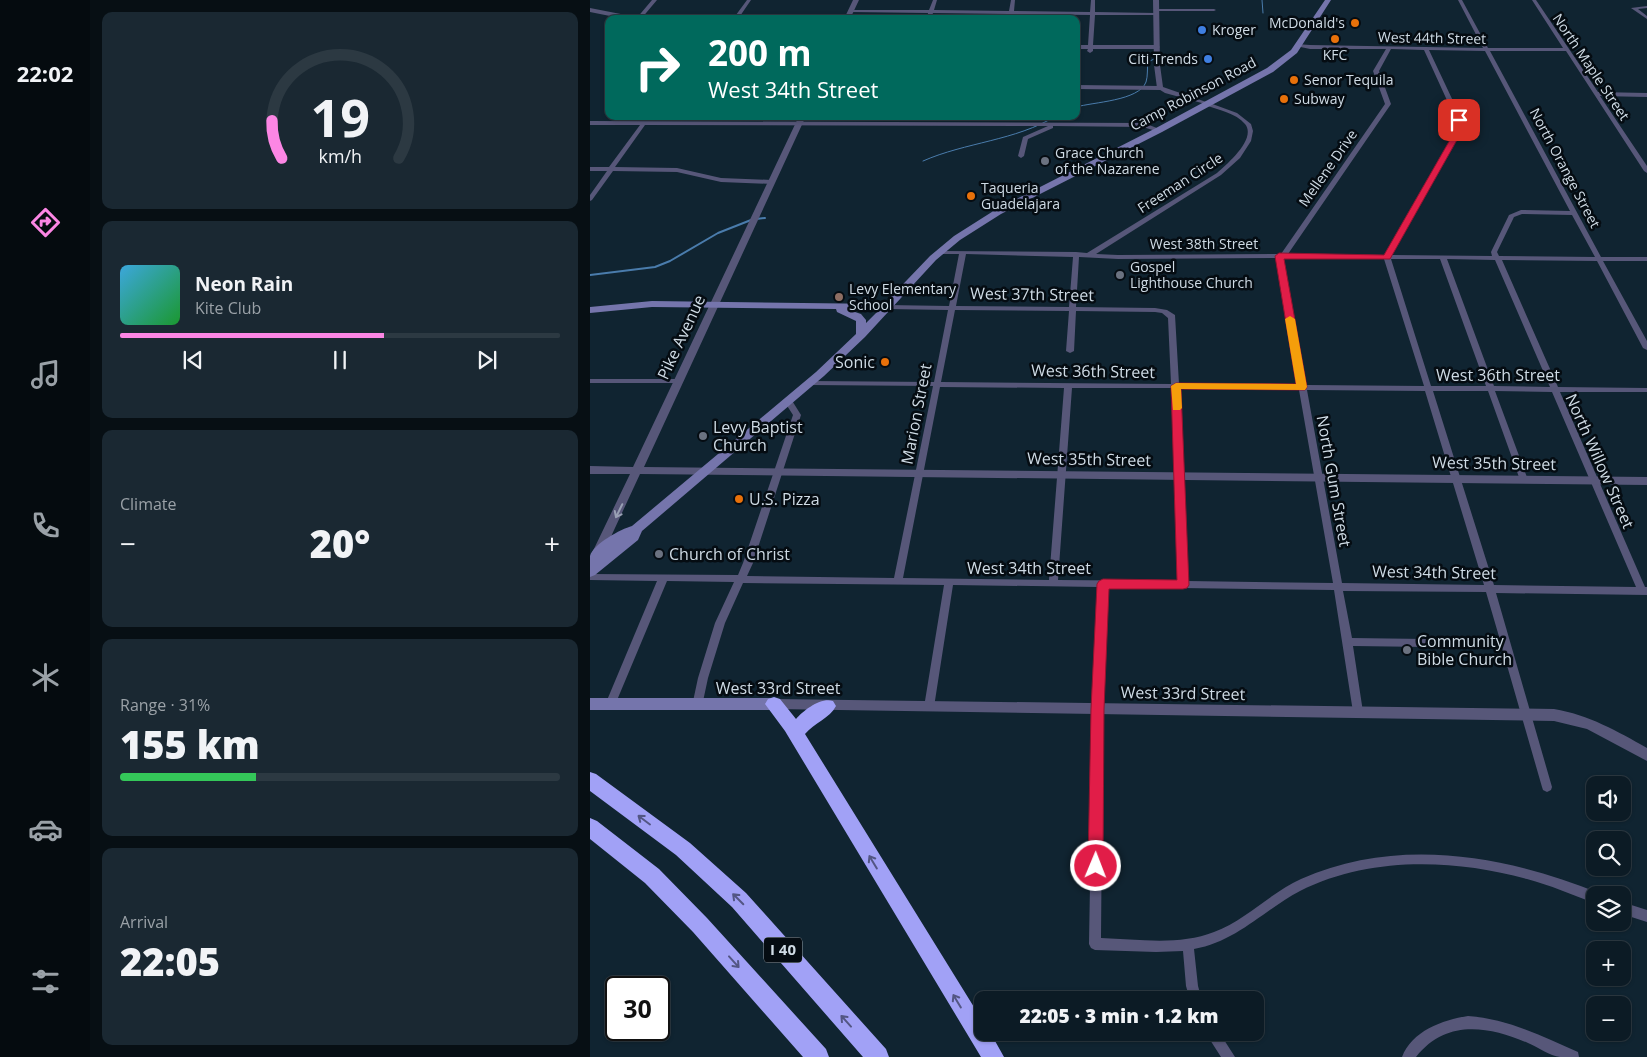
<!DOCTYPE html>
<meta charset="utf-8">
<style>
body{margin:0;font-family:"Open Sans",sans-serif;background:#1a2832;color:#f1f3f6;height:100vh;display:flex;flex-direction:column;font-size:19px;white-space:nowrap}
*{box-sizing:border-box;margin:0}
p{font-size:16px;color:#9aa1a7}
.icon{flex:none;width:28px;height:28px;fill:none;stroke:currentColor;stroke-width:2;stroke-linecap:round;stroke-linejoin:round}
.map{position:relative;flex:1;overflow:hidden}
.sheet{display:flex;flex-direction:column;gap:12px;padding:12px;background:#070f14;width:500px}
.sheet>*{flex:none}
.guide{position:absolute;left:15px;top:15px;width:475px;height:105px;border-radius:10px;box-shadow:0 1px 4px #0004,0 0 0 1px #2c3942;background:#00695c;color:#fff;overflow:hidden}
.tools{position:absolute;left:996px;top:776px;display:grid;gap:10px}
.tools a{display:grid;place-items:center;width:45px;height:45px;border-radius:10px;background:#0c1b25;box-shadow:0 1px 4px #0004,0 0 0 1px #2c3942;font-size:25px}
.speed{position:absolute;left:15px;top:976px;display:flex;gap:10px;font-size:25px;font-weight:700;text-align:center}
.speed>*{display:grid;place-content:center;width:65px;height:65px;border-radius:50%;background:#0c1b25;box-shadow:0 1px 4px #0004,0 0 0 1px #2c3942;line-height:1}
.speed .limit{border:2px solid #111;border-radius:8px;background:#fff;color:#111}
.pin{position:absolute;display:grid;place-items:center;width:42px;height:42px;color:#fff;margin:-21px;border-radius:10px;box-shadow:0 2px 8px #0006}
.me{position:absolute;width:55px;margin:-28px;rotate:1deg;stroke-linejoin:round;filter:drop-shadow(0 0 4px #0008)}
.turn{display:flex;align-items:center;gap:18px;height:105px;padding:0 20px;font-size:22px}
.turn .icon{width:65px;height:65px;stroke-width:2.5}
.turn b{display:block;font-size:35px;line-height:42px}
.big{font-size:38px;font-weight:800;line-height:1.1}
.sheet .card{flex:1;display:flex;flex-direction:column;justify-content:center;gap:8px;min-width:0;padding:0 18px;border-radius:10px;background:#1a2832}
.sheet .dial{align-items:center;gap:0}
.dial svg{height:130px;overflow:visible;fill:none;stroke:#2c3942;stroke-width:7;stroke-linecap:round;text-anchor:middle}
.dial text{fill:#f1f3f6;stroke:none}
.song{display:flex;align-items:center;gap:15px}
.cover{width:60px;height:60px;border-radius:8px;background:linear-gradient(135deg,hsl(200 70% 55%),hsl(130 70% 35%))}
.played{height:5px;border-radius:2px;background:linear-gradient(90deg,#fc86e4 60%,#2c3942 60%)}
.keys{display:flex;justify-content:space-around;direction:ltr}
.heat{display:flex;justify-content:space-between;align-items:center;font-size:28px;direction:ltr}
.charge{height:8px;border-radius:4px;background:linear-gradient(90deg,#34c759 31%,#2c3942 0)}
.trip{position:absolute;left:384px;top:991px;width:290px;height:50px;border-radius:10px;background:#0c1b25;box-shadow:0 1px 4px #0004,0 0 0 1px #2c3942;font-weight:800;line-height:50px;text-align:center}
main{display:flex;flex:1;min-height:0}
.dock{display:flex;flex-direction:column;width:90px;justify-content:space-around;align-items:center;background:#050b0f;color:#9aa1a7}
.dock .icon{width:35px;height:35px}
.dock .on{color:#fc86e4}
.dock b{font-size:22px;color:#f1f3f6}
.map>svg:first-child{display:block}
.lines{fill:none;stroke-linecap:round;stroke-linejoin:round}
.stream-far1{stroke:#4a7cac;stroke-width:1}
.stream{stroke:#4a7cac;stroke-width:2}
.minor{fill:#575779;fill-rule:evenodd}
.tertiary{fill:#575779;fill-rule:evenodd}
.secondary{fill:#7575ac;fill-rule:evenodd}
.motorway{fill:#a1a1f6;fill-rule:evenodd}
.oneway{stroke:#99a0b4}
.oneway2{stroke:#535684}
.route{fill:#e11d48;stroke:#92132f}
.slow{fill:#f59e0b}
.food-dot{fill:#e8710a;stroke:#050c12;stroke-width:2}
.shop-dot{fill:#3f7fe0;stroke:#050c12;stroke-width:2}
.worship-dot{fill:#6b7280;stroke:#050c12;stroke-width:2}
.education-dot{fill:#8d6e63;stroke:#050c12;stroke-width:2}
.labels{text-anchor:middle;stroke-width:5;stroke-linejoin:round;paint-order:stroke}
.far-poi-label{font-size:14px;fill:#cfdbe5;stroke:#050c12;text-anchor:start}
.far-street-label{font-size:14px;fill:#cfdbe5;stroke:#050c12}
.shield{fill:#050c12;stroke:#929da6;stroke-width:1}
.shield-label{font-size:15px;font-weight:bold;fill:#cfdbe5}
.street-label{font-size:16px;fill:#cfdbe5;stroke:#050c12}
.poi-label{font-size:16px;fill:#cfdbe5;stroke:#050c12;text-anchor:start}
</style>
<main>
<nav class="dock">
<b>22:02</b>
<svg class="icon on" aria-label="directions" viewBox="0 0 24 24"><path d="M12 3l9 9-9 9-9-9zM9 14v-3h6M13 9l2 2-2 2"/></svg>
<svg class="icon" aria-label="music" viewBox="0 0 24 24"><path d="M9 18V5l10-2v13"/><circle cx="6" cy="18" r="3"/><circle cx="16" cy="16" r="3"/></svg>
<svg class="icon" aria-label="phone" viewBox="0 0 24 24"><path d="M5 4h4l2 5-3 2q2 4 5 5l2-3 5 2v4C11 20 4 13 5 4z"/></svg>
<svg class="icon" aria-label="climate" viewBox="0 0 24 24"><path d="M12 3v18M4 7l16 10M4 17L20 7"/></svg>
<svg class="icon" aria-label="car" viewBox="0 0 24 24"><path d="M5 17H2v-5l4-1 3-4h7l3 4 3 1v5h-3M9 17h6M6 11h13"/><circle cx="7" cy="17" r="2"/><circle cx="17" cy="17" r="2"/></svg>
<svg class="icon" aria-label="filters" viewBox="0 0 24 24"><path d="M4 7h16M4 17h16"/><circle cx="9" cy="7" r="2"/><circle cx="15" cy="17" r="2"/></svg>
</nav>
<section class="sheet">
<div class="card dial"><svg viewBox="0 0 100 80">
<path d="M14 69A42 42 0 1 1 86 69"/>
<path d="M14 69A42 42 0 0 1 8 46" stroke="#fc86e4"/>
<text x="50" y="56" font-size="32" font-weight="700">19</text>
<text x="50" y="72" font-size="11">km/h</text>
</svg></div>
<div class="card">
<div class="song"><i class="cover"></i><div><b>Neon Rain</b><p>Kite Club</p></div></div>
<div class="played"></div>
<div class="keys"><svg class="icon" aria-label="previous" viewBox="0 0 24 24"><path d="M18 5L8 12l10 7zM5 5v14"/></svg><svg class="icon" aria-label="pause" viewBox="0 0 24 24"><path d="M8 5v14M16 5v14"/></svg><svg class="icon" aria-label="next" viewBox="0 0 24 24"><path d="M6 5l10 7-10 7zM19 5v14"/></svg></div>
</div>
<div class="card"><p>Climate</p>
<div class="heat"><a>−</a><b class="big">20°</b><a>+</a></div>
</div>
<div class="card"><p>Range · 31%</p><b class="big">155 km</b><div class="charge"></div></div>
<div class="card"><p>Arrival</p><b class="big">22:05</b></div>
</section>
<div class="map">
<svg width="1057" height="1057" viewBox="0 0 1057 1057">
<rect width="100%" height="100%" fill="#102431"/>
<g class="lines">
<path class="stream-far1" d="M 672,0 L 673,13
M 486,107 C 503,102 549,101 556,82 C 558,76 557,68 558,62 L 564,59
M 333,161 C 376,142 425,141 466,116"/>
<path class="stream" d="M 166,219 L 175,218
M 0,275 L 65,267 L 80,261 L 128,233 L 161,220"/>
<path class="minor" d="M 62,0 L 67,0 L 51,19 L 46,19 Z
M 157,0 L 161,0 L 148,19 L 143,19 Z
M 343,0 L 347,0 L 344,10 L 419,11 L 421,0 L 425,0 L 424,11 L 500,12 L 501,0 L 505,0 L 505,12 L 566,13 L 568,14 L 568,15 L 505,15 L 503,45 L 567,45 L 570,47 L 567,49 L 503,49 L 503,51 L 500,53 L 497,51 L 498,49 L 486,49 L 486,45 L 498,45 L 500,15 L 423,14 L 422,19 L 418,19 L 418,14 L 343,13 L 341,19 L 337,19 L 338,13 L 261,12 L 259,11 L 261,10 L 339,10 Z
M 868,0 L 872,0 L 898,48 L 973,48 L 942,0 L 946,0 L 1008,92 L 1057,93 L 1057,97 L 1010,96 L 1057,166 L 1057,173 L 1054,171 L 976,51 L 900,51 L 1011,257 L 1057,257 L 1057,261 L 1013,261 L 1057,341 L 1057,350 L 1053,348 L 1007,261 L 912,260 L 968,387 L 1057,388 L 1057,392 L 970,392 L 1055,587 L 1057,587 L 1057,595 L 906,593 L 962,787 L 961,790 L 957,792 L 953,790 L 952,787 L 912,648 L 763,646 L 773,712 L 772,715 L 768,716 L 764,715 L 763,712 L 744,590 L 517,587 L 513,709 L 511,938 C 547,939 589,946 624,932 C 656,920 680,893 711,879 C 807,836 915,855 1009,893 L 1010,895 L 1005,895 L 1005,903 C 982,895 960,885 937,879 C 864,859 779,856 710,891 C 674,910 646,942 604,949 L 608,986 L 612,1000 L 600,1000 L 596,986 L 593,951 L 566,952 L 505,950 L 501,948 L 499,944 L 503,709 L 508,587 L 363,585 L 344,707 L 343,710 L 339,711 L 335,710 L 334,707 L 354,585 L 153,583 L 135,623 L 118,678 L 112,706 L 111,709 L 107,710 L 103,709 L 102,706 L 108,678 L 125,623 L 144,582 L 77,581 L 25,705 L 24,708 L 20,709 L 16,708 L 15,705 L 67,581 L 0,580 L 0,574 L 148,575 L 153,563 L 203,415 L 194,401 L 195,399 L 201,399 L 211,415 L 163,563 L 157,576 L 304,578 L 343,386 L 219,385 L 215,383 L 219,381 L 344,382 L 358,310 L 297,309 L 293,307 L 297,305 L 359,306 L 369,254 L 351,254 L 349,253 L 349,251 L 486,252 L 497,253 L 627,173 C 637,164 667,139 655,124 C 646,113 628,110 615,105 L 615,103 L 617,102 L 647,113 L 661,124 L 663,131 L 661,141 L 650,158 L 631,175 L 506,254 L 528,255 L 691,254 L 795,104 L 783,71 L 796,49 L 720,49 L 706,46 L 706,44 L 720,45 L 893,48 ZM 801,49 L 834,50 L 866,120 L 867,128 L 795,255 L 698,254 L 801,104 L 789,71 ZM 839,50 L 895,51 L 980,211 L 931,210 L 919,215 L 901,252 L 902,256 L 802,255 L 873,128 L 872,120 ZM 932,214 L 982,215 L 1005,257 L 909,256 L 907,252 L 924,217 ZM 376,254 L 483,257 L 479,307 L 366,306 ZM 489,257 L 528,259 L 686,258 L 708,385 L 589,384 L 585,315 L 577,310 L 565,308 L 486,307 ZM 693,258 L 794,259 L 834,386 L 716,385 ZM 801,259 L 850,259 L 896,386 L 841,386 ZM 857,259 L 905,260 L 960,387 L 904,386 ZM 365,310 L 479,311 L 476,351 L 480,353 L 484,351 L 486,311 L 565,312 L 572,313 L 578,318 L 581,384 L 351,382 ZM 350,387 L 474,388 L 459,580 L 313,578 ZM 482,388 L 581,388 L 588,581 L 468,580 ZM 589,389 L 709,390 L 743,583 L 597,581 ZM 717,390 L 835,391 L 894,585 L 752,583 ZM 843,391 L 898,391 L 930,480 L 934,483 L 938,480 L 905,391 L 962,392 L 1046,587 L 904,585 ZM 753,591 L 896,592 L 910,640 L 762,638 Z
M 1057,6 L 1057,8 L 1048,9 L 1057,16 L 1057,19 L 1041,8 Z
M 566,9 L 624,9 L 626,10 L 624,11 L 564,11 L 564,10 Z
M 486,85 L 570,86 L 573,88 L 570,90 L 486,89 Z
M 0,121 L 554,123 L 572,130 L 569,132 L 553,127 L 463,126 L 463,128 L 438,139 L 434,156 L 431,158 L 428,156 L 433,137 L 458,126 L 55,125 L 25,167 L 87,168 L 131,178 L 182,180 L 185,182 L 182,184 L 131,182 L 87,172 L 23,171 L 2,200 L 0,201 L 0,195 L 17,171 L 0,171 L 0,167 L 19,167 L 50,125 L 0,125 Z
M 0,379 L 89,379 L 93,381 L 89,383 L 0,383 Z
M 1032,902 L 1057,910 L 1057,922 L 1032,914 Z
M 878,1016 C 918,1019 952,1036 988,1052 L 989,1057 C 983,1057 976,1057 970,1057 C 960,1056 948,1047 938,1043 C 898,1026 856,1019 826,1057 L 812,1057 C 822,1031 852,1020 878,1016 Z
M 615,1032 L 629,1032 L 645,1057 L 631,1057 Z"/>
<path class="tertiary" d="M 263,0 L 269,0 L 260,19 L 254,19 Z
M 563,0 L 569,0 L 570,65 L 573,87 L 619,103 L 619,105 L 575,93 L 567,88 L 564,65 Z
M 0,8 L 46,17 L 49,19 L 35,19 L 0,12 Z
M 209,116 L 216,116 L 54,467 L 1057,477 L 1057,485 L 50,474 L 12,556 L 4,556 L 2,553 L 40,474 L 0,474 L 0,466 L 43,467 Z
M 184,699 L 964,709 C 999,715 1027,731 1057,748 L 1057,761 L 997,729 L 964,721 L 184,709 L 179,708 L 178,704 L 179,700 Z"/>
<path class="secondary" d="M 735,0 L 741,0 L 707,53 L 683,72 L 572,132 L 411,214 L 370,240 L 346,260 L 275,337 L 234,376 L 52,531 L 48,540 L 5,575 L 0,577 C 0,571 0,563 0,556 C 3,544 31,529 42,526 L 226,372 L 266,334 L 266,321 L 247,312 L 246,309 L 62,307 L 0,313 L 0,307 L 62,301 L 294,304 L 340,256 L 364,236 L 405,210 L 566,128 L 677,68 L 701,50 ZM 259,310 L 289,310 L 276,323 L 276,320 L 271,314 Z
M 0,698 L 184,698 L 189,700 L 191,704 L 189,708 L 184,710 L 0,710 Z"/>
<path class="motorway" d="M 184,697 L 190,699 L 206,719 C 214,710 231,697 243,701 L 246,706 C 240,718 224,723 215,734 L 392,1020 L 392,1032 L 400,1032 L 414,1057 L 391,1057 L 195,731 L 175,704 L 178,699 Z
M 0,772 L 6,774 L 100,843 L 156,893 L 296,1049 L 299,1057 L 273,1057 L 142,907 L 86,855 L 0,791 Z
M 0,818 L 7,821 L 69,869 L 117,918 L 236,1049 L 239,1057 L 213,1057 L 103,932 L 55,883 L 0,839 Z"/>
</g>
<defs><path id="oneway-shaft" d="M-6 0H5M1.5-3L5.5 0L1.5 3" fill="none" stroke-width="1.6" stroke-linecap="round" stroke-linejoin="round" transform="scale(1.25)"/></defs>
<use class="oneway" href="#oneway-shaft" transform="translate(29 511) rotate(116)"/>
<g class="oneway2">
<use href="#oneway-shaft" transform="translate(54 820) rotate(-143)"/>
<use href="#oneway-shaft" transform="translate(283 862) rotate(-121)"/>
<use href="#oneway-shaft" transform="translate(148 899) rotate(-135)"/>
<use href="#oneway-shaft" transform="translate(144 962) rotate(48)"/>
<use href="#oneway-shaft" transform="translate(367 1001) rotate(-121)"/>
<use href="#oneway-shaft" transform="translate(256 1021) rotate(-132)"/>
</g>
<path class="route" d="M 866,118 L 872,120 L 872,131 L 800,259 L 694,259 L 717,387 L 715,390 L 591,389 L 599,585 L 597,588 L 593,589 L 519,589 L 514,709 L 513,866 L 511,871 L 506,873 L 501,871 L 498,866 L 501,709 L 507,584 L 509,581 L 513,579 L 587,580 L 581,386 L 586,383 L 706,384 L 685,256 L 689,253 L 794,255 L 865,131 Z"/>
<path class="slow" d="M 700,316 L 705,319 L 717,387 L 715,390 L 591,389 L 592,408 L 590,410 L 583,410 L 581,386 L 586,383 L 706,384 L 695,319 Z"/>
<g class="food-dot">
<circle cx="765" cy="23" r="5"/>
<circle cx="745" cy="39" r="5"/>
<circle cx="704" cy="80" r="5"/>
<circle cx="694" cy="99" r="5"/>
<circle cx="381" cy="196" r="5"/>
<circle cx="295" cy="362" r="5"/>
<circle cx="149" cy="499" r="5"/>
</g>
<g class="shop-dot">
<circle cx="612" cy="30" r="5"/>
<circle cx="618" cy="59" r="5"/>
</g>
<g class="worship-dot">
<circle cx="455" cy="161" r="5"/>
<circle cx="530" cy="275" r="5"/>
<circle cx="113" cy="436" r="5"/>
<circle cx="69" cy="554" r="5"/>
<circle cx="817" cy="650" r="5"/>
</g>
<circle class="education-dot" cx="249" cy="297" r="5"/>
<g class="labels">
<g class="far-poi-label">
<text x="755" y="28" text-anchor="end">McDonald's</text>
<text x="622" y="35">Kroger</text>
<text x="745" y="60" text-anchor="middle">KFC</text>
<text x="608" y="64" text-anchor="end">Citi Trends</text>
<text x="714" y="85">Senor Tequila</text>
<text x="704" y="104">Subway</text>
<text x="465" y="158">Grace Church<tspan x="465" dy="16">of the Nazarene</tspan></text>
<text x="391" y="193">Taqueria<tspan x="391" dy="16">Guadelajara</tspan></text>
<text x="540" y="272">Gospel<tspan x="540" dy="16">Lighthouse Church</tspan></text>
<text x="259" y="294">Levy Elementary<tspan x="259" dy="16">School</tspan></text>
</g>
<g class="far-street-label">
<text transform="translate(842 38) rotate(1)" y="5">West 44th Street</text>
<text transform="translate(1001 67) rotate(56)" y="5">North Maple Street</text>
<text transform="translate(603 94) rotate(-28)" y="5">Camp Robinson Road</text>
<text transform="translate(738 168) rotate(-55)" y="5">Mellene Drive</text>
<text transform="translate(975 168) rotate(62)" y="5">North Orange Street</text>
<text transform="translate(590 183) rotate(-33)" y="5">Freeman Circle</text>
<text x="614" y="249">West 38th Street</text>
</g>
<rect class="shield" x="174" y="937.5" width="38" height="25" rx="4"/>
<g class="shield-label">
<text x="193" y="955">I 40</text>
</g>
<g class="street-label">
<text transform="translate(442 294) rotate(1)" y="6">West 37th Street</text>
<text transform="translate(91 337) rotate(-65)" y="6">Pike Avenue</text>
<text transform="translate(503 371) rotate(1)" y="6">West 36th Street</text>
<text x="908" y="381">West 36th Street</text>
<text transform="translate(326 414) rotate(-79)" y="6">Marion Street</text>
<text transform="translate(499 459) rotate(1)" y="6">West 35th Street</text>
<text transform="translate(1010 461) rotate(66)" y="6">North Willow Street</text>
<text transform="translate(904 463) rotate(1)" y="6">West 35th Street</text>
<text transform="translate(744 481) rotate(80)" y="6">North Gum Street</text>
<text x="439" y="574">West 34th Street</text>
<text transform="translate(844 572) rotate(1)" y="6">West 34th Street</text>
<text x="188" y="694">West 33rd Street</text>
<text transform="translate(593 693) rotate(1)" y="6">West 33rd Street</text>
</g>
<g class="poi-label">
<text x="285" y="368" text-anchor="end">Sonic</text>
<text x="123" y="433">Levy Baptist<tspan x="123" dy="18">Church</tspan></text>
<text x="159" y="505">U.S. Pizza</text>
<text x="79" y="560">Church of Christ</text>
<text x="827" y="647">Community<tspan x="827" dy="18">Bible Church</tspan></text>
</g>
</g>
</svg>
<div class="tools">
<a><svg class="icon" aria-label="sound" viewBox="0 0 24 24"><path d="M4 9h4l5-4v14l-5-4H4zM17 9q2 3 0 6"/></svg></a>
<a><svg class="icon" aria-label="search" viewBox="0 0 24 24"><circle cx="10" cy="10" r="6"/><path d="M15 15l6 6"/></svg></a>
<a><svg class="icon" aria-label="layers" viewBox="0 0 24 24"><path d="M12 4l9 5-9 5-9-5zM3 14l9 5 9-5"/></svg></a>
<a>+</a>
<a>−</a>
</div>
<div class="speed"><div class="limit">30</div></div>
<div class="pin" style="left:869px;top:120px;background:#d93025"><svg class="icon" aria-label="arrive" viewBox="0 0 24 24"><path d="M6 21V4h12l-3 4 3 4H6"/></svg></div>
<svg class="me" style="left:506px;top:866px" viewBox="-20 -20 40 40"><circle r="17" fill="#e11d48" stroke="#fff" stroke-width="3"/><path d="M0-11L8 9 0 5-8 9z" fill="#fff"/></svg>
<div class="trip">22:05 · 3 min · 1.2 km</div>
<div class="guide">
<div class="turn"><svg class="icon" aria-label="right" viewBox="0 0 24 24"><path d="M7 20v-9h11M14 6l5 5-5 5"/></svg><div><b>200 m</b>West 34th Street</div></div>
</div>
</div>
</main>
